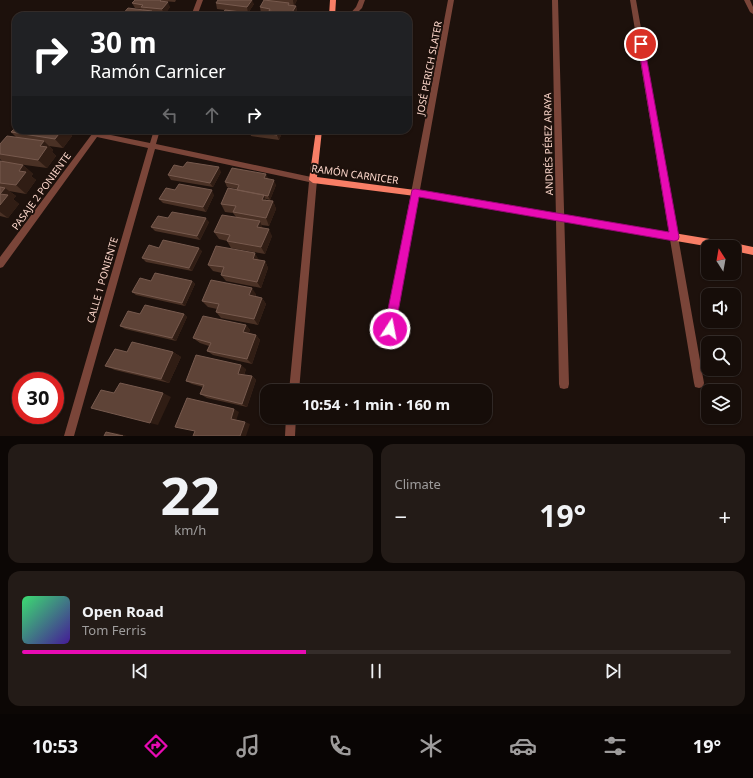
<!DOCTYPE html>
<meta charset="utf-8">
<style>
body{margin:0;font-family:"Noto Sans",sans-serif;background:#231b17;color:#f1f3f6;height:100vh;display:flex;flex-direction:column;font-size:15px;white-space:nowrap}
*{box-sizing:border-box;margin:0}
p{font-size:13px;color:#9e9c9c}
.icon{flex:none;width:22px;height:22px;fill:none;stroke:currentColor;stroke-width:2;stroke-linecap:round;stroke-linejoin:round}
.map{position:relative;height:436px;overflow:hidden}
.side{display:flex;flex-direction:column;gap:8px;padding:8px;background:#0c0705;flex:1}
.side>*{flex:none}
.hud{position:absolute;left:12px;top:12px;width:400px;height:122px;border-radius:12px;box-shadow:0 1px 3px #0004,0 0 0 1px #352d2a;background:#202124;color:#fff;overflow:hidden}
.needle{width:26px;rotate:349deg}
.tools{position:absolute;left:701px;top:240px;display:grid;gap:8px}
.tools a{display:grid;place-items:center;width:40px;height:40px;border-radius:8px;background:#160d09;box-shadow:0 1px 3px #0004,0 0 0 1px #352d2a;font-size:20px}
.speed{position:absolute;left:12px;top:372px;display:flex;gap:8px;font-size:20px;font-weight:700;text-align:center}
.speed>*{display:grid;place-content:center;width:52px;height:52px;border-radius:50%;background:#160d09;box-shadow:0 1px 3px #0004,0 0 0 1px #352d2a;line-height:1}
.speed .limit{border:6px solid #d22;background:#fff;color:#111}
.pin{position:absolute;display:grid;place-items:center;width:34px;height:34px;color:#fff;margin:-17px;border:2px solid #fff;border-radius:50%;box-shadow:0 1px 4px #0007}
.me{position:absolute;width:44px;margin:-22px;rotate:11deg;stroke-linejoin:round;filter:drop-shadow(0 0 3px #0008)}
.turn{display:flex;align-items:center;gap:14px;height:84px;padding:0 12px;font-size:18px}
.turn .icon{width:52px;height:52px;stroke-width:2.5}
.turn b{display:block;font-size:28px;line-height:34px}
.lanes{display:flex;align-items:center;height:38px;padding:0 12px;background:#0003;justify-content:center;gap:20px;direction:ltr}
.lanes .off{opacity:.35}
.big{font-size:30px;font-weight:700;line-height:1.1}
.side .card{flex:1;display:flex;flex-direction:column;justify-content:center;gap:6px;min-width:0;padding:0 14px;border-radius:12px;background:#231b17}
.side .dial{align-items:center;gap:0}
.dial b{font-size:52px;line-height:1}
.song{display:flex;align-items:center;gap:12px}
.cover{width:48px;height:48px;border-radius:6px;background:linear-gradient(135deg,hsl(140 70% 55%),hsl(260 70% 35%))}
.played{height:4px;border-radius:2px;background:linear-gradient(90deg,#e80bb4 40%,#352d2a 40%)}
.keys{display:flex;justify-content:space-around;direction:ltr}
.heat{display:flex;justify-content:space-between;align-items:center;font-size:22px;direction:ltr}
.side .tiles{flex:1;display:grid;gap:8px;grid-template-columns:1fr 1fr}
.card:last-child{grid-column:span 2}
.trip{position:absolute;left:260px;top:384px;width:232px;height:40px;border-radius:12px;background:#160d09;box-shadow:0 1px 3px #0004,0 0 0 1px #352d2a;font-weight:700;line-height:40px;text-align:center}
.menu{display:flex;height:64px;justify-content:space-around;align-items:center;background:#090504;color:#9e9c9c}
.menu .icon{width:28px;height:28px}
.menu .active{color:#e80bb4}
.menu b{font-size:18px;color:#f1f3f6}
.map>svg:first-child{display:block}
.lines{fill:none;stroke-linecap:round;stroke-linejoin:round}
.street{fill:#7a4539;fill-rule:evenodd}
.secondary{fill:#f87e66;fill-rule:evenodd}
.wall{fill:#4a3125}
.shaded-wall{fill:#301d14}
.building{fill:#5e4337;stroke:#775a4e}
.route{fill:#e80bb4;stroke:#970775}
.labels{text-anchor:middle;stroke-width:4;stroke-linejoin:round;paint-order:stroke}
.street-label{font-size:10px;fill:#fdd7cb;stroke:#1d110c}
</style>
<div class="map">
<svg width="753" height="436" viewBox="0 0 753 436">
<rect width="100%" height="100%" fill="#1d110c"/>
<g class="lines">
<path class="street" d="M 197,0 L 203,0 L 197,16 L 191,16 Z
M 359,0 L 365,0 L 362,8 L 354,16 L 348,16 L 356,7 Z
M 448,0 L 454,0 L 395,329 L 393,332 L 390,334 L 387,332 L 385,329 Z
M 552,0 L 558,0 L 569,384 L 568,388 L 564,389 L 560,388 L 559,384 Z
M 630,0 L 636,0 L 704,383 L 703,387 L 699,388 L 695,387 L 694,383 Z
M 744,0 L 750,0 L 753,7 L 753,14 L 750,12 Z
M 95,130 L 101,130 L 101,133 L 150,143 L 154,130 L 160,130 L 156,144 L 316,178 L 317,180 L 299,391 L 289,391 L 309,182 L 155,149 L 74,436 L 64,436 L 148,148 L 97,137 L 3,267 L 0,268 L 0,257 Z
M 286,417 L 296,417 L 295,436 L 285,436 Z"/>
<path class="secondary" d="M 330,0 L 336,0 L 335,16 L 329,16 Z
M 316,130 L 322,130 L 317,177 L 415,190 L 734,243 L 753,247 L 753,255 L 734,251 L 734,247 L 711,247 L 415,196 L 313,183 L 309,180 Z"/>
</g>
<path class="wall" d="M 135,0 L 176,0 L 175,2 L 163,1 L 170,7 L 164,15 L 153,13 L 153,14 L 121,16 L 143,10 L 143,9 L 135,8 L 132,3 Z
M 268,0 L 297,0 L 294,6 L 296,6 L 297,11 L 294,16 L 260,16 L 269,14 L 261,13 L 260,7 Z
M 216,3 L 254,4 L 248,13 L 217,9 Z
M 69,130 L 68,132 L 72,136 L 63,148 L 49,146 L 53,150 L 52,152 L 56,156 L 47,168 L 3,162 L 0,159 L 0,144 L 16,137 L 11,132 Z
M 246,130 L 283,130 L 279,140 L 251,136 L 249,130 Z
M 0,161 L 23,165 L 33,174 L 31,176 L 36,180 L 26,194 L 9,191 L 16,196 L 13,199 L 19,204 L 8,218 L 0,216 Z
M 183,167 L 221,172 L 213,187 L 171,180 L 168,175 Z
M 268,178 L 267,179 L 276,185 L 270,200 L 266,199 L 266,200 L 273,201 L 276,209 L 269,226 L 261,225 L 262,228 L 272,236 L 265,254 L 231,248 L 227,241 L 219,239 L 214,232 L 236,217 L 233,213 L 225,212 L 221,204 L 237,189 L 227,187 L 225,182 Z
M 175,190 L 214,195 L 206,212 L 163,203 L 159,199 Z
M 168,218 L 209,222 L 200,240 L 155,231 L 151,227 Z
M 159,248 L 202,251 L 192,271 L 146,262 L 142,258 Z
M 259,260 L 265,261 L 268,268 L 261,288 L 226,281 L 221,275 L 222,273 L 213,271 L 208,265 Z
M 151,281 L 192,281 L 195,284 L 185,306 L 136,295 L 132,292 Z
M 256,294 L 256,296 L 262,298 L 266,304 L 258,325 L 221,318 L 216,312 L 217,309 L 208,307 L 202,301 Z
M 140,314 L 184,314 L 187,317 L 176,341 L 125,329 L 120,326 Z
M 246,325 L 250,330 L 249,333 L 256,335 L 260,340 L 252,364 L 213,355 L 207,351 L 209,346 L 200,343 L 193,338 Z
M 127,352 L 173,352 L 181,357 L 169,383 L 115,370 L 105,366 Z
M 246,369 L 244,375 L 252,376 L 256,380 L 247,407 L 207,398 L 200,394 L 203,387 L 192,384 L 186,381 Z"/>
<path class="shaded-wall" d="M 252,0 L 254,4 L 248,13 L 247,7 Z
M 293,0 L 297,0 L 294,6 L 293,1 Z
M 168,2 L 170,7 L 164,15 L 162,9 Z
M 296,6 L 297,11 L 294,16 L 292,16 L 291,14 Z
M 61,130 L 69,130 L 68,132 L 72,136 L 63,148 L 55,139 Z
M 280,130 L 283,130 L 279,140 L 277,135 Z
M 44,141 L 53,150 L 52,152 L 56,156 L 47,168 L 38,160 L 40,146 Z
M 23,165 L 33,174 L 31,176 L 36,180 L 26,194 L 16,185 L 19,171 Z
M 219,167 L 221,172 L 213,187 L 210,183 Z
M 266,174 L 268,178 L 266,183 L 264,178 Z
M 274,180 L 276,185 L 270,200 L 268,196 Z
M 5,188 L 16,196 L 13,199 L 19,204 L 8,218 L 0,212 L 0,194 Z
M 212,190 L 214,195 L 206,212 L 203,207 Z
M 264,195 L 267,203 L 262,200 Z
M 273,201 L 276,209 L 269,226 L 266,218 Z
M 206,218 L 209,222 L 200,240 L 197,236 Z
M 260,221 L 263,229 L 257,227 Z
M 269,229 L 272,236 L 265,254 L 261,247 Z
M 199,248 L 202,251 L 192,271 L 189,268 Z
M 255,253 L 259,260 L 257,266 L 253,259 Z
M 265,261 L 268,268 L 261,288 L 257,282 Z
M 192,281 L 195,284 L 185,306 L 182,303 Z
M 252,288 L 256,294 L 254,301 L 249,295 Z
M 262,298 L 266,304 L 258,325 L 254,319 Z
M 184,314 L 187,317 L 176,341 L 172,338 Z
M 246,325 L 250,330 L 247,337 L 243,332 Z
M 256,335 L 260,340 L 252,364 L 247,359 Z
M 173,352 L 181,357 L 169,383 L 161,379 Z
M 241,365 L 246,369 L 243,377 L 238,374 Z
M 252,376 L 256,380 L 247,407 L 242,404 Z
M 163,393 L 171,397 L 158,425 L 150,423 Z
M 234,409 L 239,412 L 236,421 L 231,419 Z
M 245,422 L 250,424 L 246,436 L 240,436 Z
M 106,432 L 117,433 L 127,436 L 123,436 Z"/>
<path class="building" d="M 135,0 L 161,0 L 160,1 L 168,2 L 162,9 L 141,7 L 143,5 L 132,3 Z
M 218,0 L 252,0 L 247,7 L 216,3 Z
M 264,0 L 289,3 L 288,5 L 296,6 L 291,14 L 269,11 L 270,9 L 260,7 Z
M 128,8 L 152,11 L 150,14 L 158,15 L 157,16 L 121,16 Z
M 225,10 L 249,13 L 247,16 L 213,16 L 216,12 L 223,13 Z
M 262,13 L 286,16 L 260,16 Z
M 16,127 L 16,130 L 62,130 L 55,139 L 11,132 Z
M 249,130 L 280,130 L 277,135 L 249,131 Z
M 7,136 L 44,141 L 40,146 L 47,147 L 38,160 L 0,154 L 0,144 Z
M 0,161 L 23,165 L 19,171 L 26,172 L 16,185 L 0,183 Z
M 187,162 L 219,167 L 210,183 L 168,175 L 174,165 L 183,167 Z
M 232,168 L 266,174 L 264,178 L 274,180 L 268,196 L 237,190 L 239,185 L 225,182 Z
M 179,184 L 212,190 L 203,207 L 159,199 L 166,188 L 175,190 Z
M 0,187 L 5,188 L 0,194 L 8,195 L 0,205 Z
M 228,188 L 264,195 L 262,200 L 273,201 L 266,218 L 233,212 L 236,206 L 221,204 Z
M 172,212 L 206,218 L 197,236 L 151,227 L 158,216 L 168,218 Z
M 222,215 L 260,221 L 257,227 L 269,229 L 261,247 L 227,241 L 230,235 L 214,232 Z
M 163,240 L 199,248 L 189,268 L 142,258 L 149,245 L 159,248 Z
M 216,246 L 255,253 L 253,259 L 265,261 L 257,282 L 221,275 L 224,267 L 208,265 Z
M 155,273 L 192,281 L 182,303 L 132,292 L 140,278 L 151,281 Z
M 211,280 L 252,288 L 249,295 L 262,298 L 254,319 L 216,312 L 219,304 L 202,301 Z
M 145,305 L 184,314 L 172,338 L 120,326 L 128,311 L 140,314 Z
M 203,316 L 246,325 L 243,332 L 256,335 L 247,359 L 207,351 L 211,343 L 193,338 Z
M 132,342 L 173,352 L 161,379 L 105,366 L 115,349 L 127,352 Z
M 196,355 L 241,365 L 238,374 L 252,376 L 242,404 L 200,394 L 204,385 L 186,381 Z
M 120,383 L 163,393 L 150,423 L 91,408 L 101,390 L 114,393 Z
M 187,398 L 234,409 L 231,419 L 245,422 L 240,436 L 193,436 L 195,431 L 175,427 Z
M 106,432 L 123,436 L 104,436 Z"/>
<path class="route" d="M 641,42 L 644,44 L 679,237 L 678,240 L 674,241 L 419,197 L 395,329 L 394,333 L 390,334 L 386,333 L 384,329 L 412,190 L 415,189 L 669,232 L 638,44 Z"/>
<g class="labels">
<g class="street-label">
<text transform="translate(429 68) rotate(-79)" y="4">JOSÉ PERICH SLATER</text>
<text transform="translate(548 144) rotate(-91)" y="4">ANDRÉS PÉREZ ARAYA</text>
<text transform="translate(355 174) rotate(8)" y="4">RAMÓN CARNICER</text>
<text transform="translate(41 191) rotate(-54)" y="4">PASAJE 2 PONIENTE</text>
<text transform="translate(102 280) rotate(-74)" y="4">CALLE 1 PONIENTE</text>
</g>
</g>
</svg>
<div class="tools">
<a><svg class="needle" viewBox="-14 -14 28 28"><path d="M0-13l5 13h-10z" fill="#e53935"/><path d="M0 13l5-13h-10z" fill="#9e9c9c"/></svg></a>
<a><svg class="icon" aria-label="sound" viewBox="0 0 24 24"><path d="M4 9h4l5-4v14l-5-4H4zM17 9q2 3 0 6"/></svg></a>
<a><svg class="icon" aria-label="search" viewBox="0 0 24 24"><circle cx="10" cy="10" r="6"/><path d="M15 15l6 6"/></svg></a>
<a><svg class="icon" aria-label="layers" viewBox="0 0 24 24"><path d="M12 4l9 5-9 5-9-5zM3 14l9 5 9-5"/></svg></a>
</div>
<div class="speed"><div class="limit">30</div></div>
<div class="pin" style="left:641px;top:44px;background:#d93025"><svg class="icon" aria-label="arrive" viewBox="0 0 24 24"><path d="M6 21V4h12l-3 4 3 4H6"/></svg></div>
<svg class="me" style="left:390px;top:329px" viewBox="-20 -20 40 40"><circle r="17" fill="#e80bb4" stroke="#fff" stroke-width="3"/><path d="M0-11L8 9 0 5-8 9z" fill="#fff"/></svg>
<div class="trip">10:54 · 1 min · 160 m</div>
<div class="hud">
<div class="turn"><svg class="icon" aria-label="right" viewBox="0 0 24 24"><path d="M7 20v-9h11M14 6l5 5-5 5"/></svg><div><b>30 m</b>Ramón Carnicer</div></div>
<div class="lanes"><svg class="icon off" aria-label="left" viewBox="0 0 24 24"><path d="M17 20v-9H6M10 6l-5 5 5 5"/></svg><svg class="icon off" aria-label="ahead" viewBox="0 0 24 24"><path d="M12 20V5M6 11l6-6 6 6"/></svg><svg class="icon" aria-label="right" viewBox="0 0 24 24"><path d="M7 20v-9h11M14 6l5 5-5 5"/></svg></div>
</div>
</div>
<section class="side">
<div class="tiles">
<div class="card dial"><b>22</b><p>km/h</p></div>
<div class="card"><p>Climate</p>
<div class="heat"><a>−</a><b class="big">19°</b><a>+</a></div>
</div>
<div class="card">
<div class="song"><i class="cover"></i><div><b>Open Road</b><p>Tom Ferris</p></div></div>
<div class="played"></div>
<div class="keys"><svg class="icon" aria-label="previous" viewBox="0 0 24 24"><path d="M18 5L8 12l10 7zM5 5v14"/></svg><svg class="icon" aria-label="pause" viewBox="0 0 24 24"><path d="M8 5v14M16 5v14"/></svg><svg class="icon" aria-label="next" viewBox="0 0 24 24"><path d="M6 5l10 7-10 7zM19 5v14"/></svg></div>
</div>
</div>
</section>
<nav class="menu">
<b>10:53</b>
<svg class="icon active" aria-label="directions" viewBox="0 0 24 24"><path d="M12 3l9 9-9 9-9-9zM9 14v-3h6M13 9l2 2-2 2"/></svg>
<svg class="icon" aria-label="music" viewBox="0 0 24 24"><path d="M9 18V5l10-2v13"/><circle cx="6" cy="18" r="3"/><circle cx="16" cy="16" r="3"/></svg>
<svg class="icon" aria-label="phone" viewBox="0 0 24 24"><path d="M5 4h4l2 5-3 2q2 4 5 5l2-3 5 2v4C11 20 4 13 5 4z"/></svg>
<svg class="icon" aria-label="climate" viewBox="0 0 24 24"><path d="M12 3v18M4 7l16 10M4 17L20 7"/></svg>
<svg class="icon" aria-label="car" viewBox="0 0 24 24"><path d="M5 17H2v-5l4-1 3-4h7l3 4 3 1v5h-3M9 17h6M6 11h13"/><circle cx="7" cy="17" r="2"/><circle cx="17" cy="17" r="2"/></svg>
<svg class="icon" aria-label="filters" viewBox="0 0 24 24"><path d="M4 7h16M4 17h16"/><circle cx="9" cy="7" r="2"/><circle cx="15" cy="17" r="2"/></svg>
<b>19°</b>
</nav>
